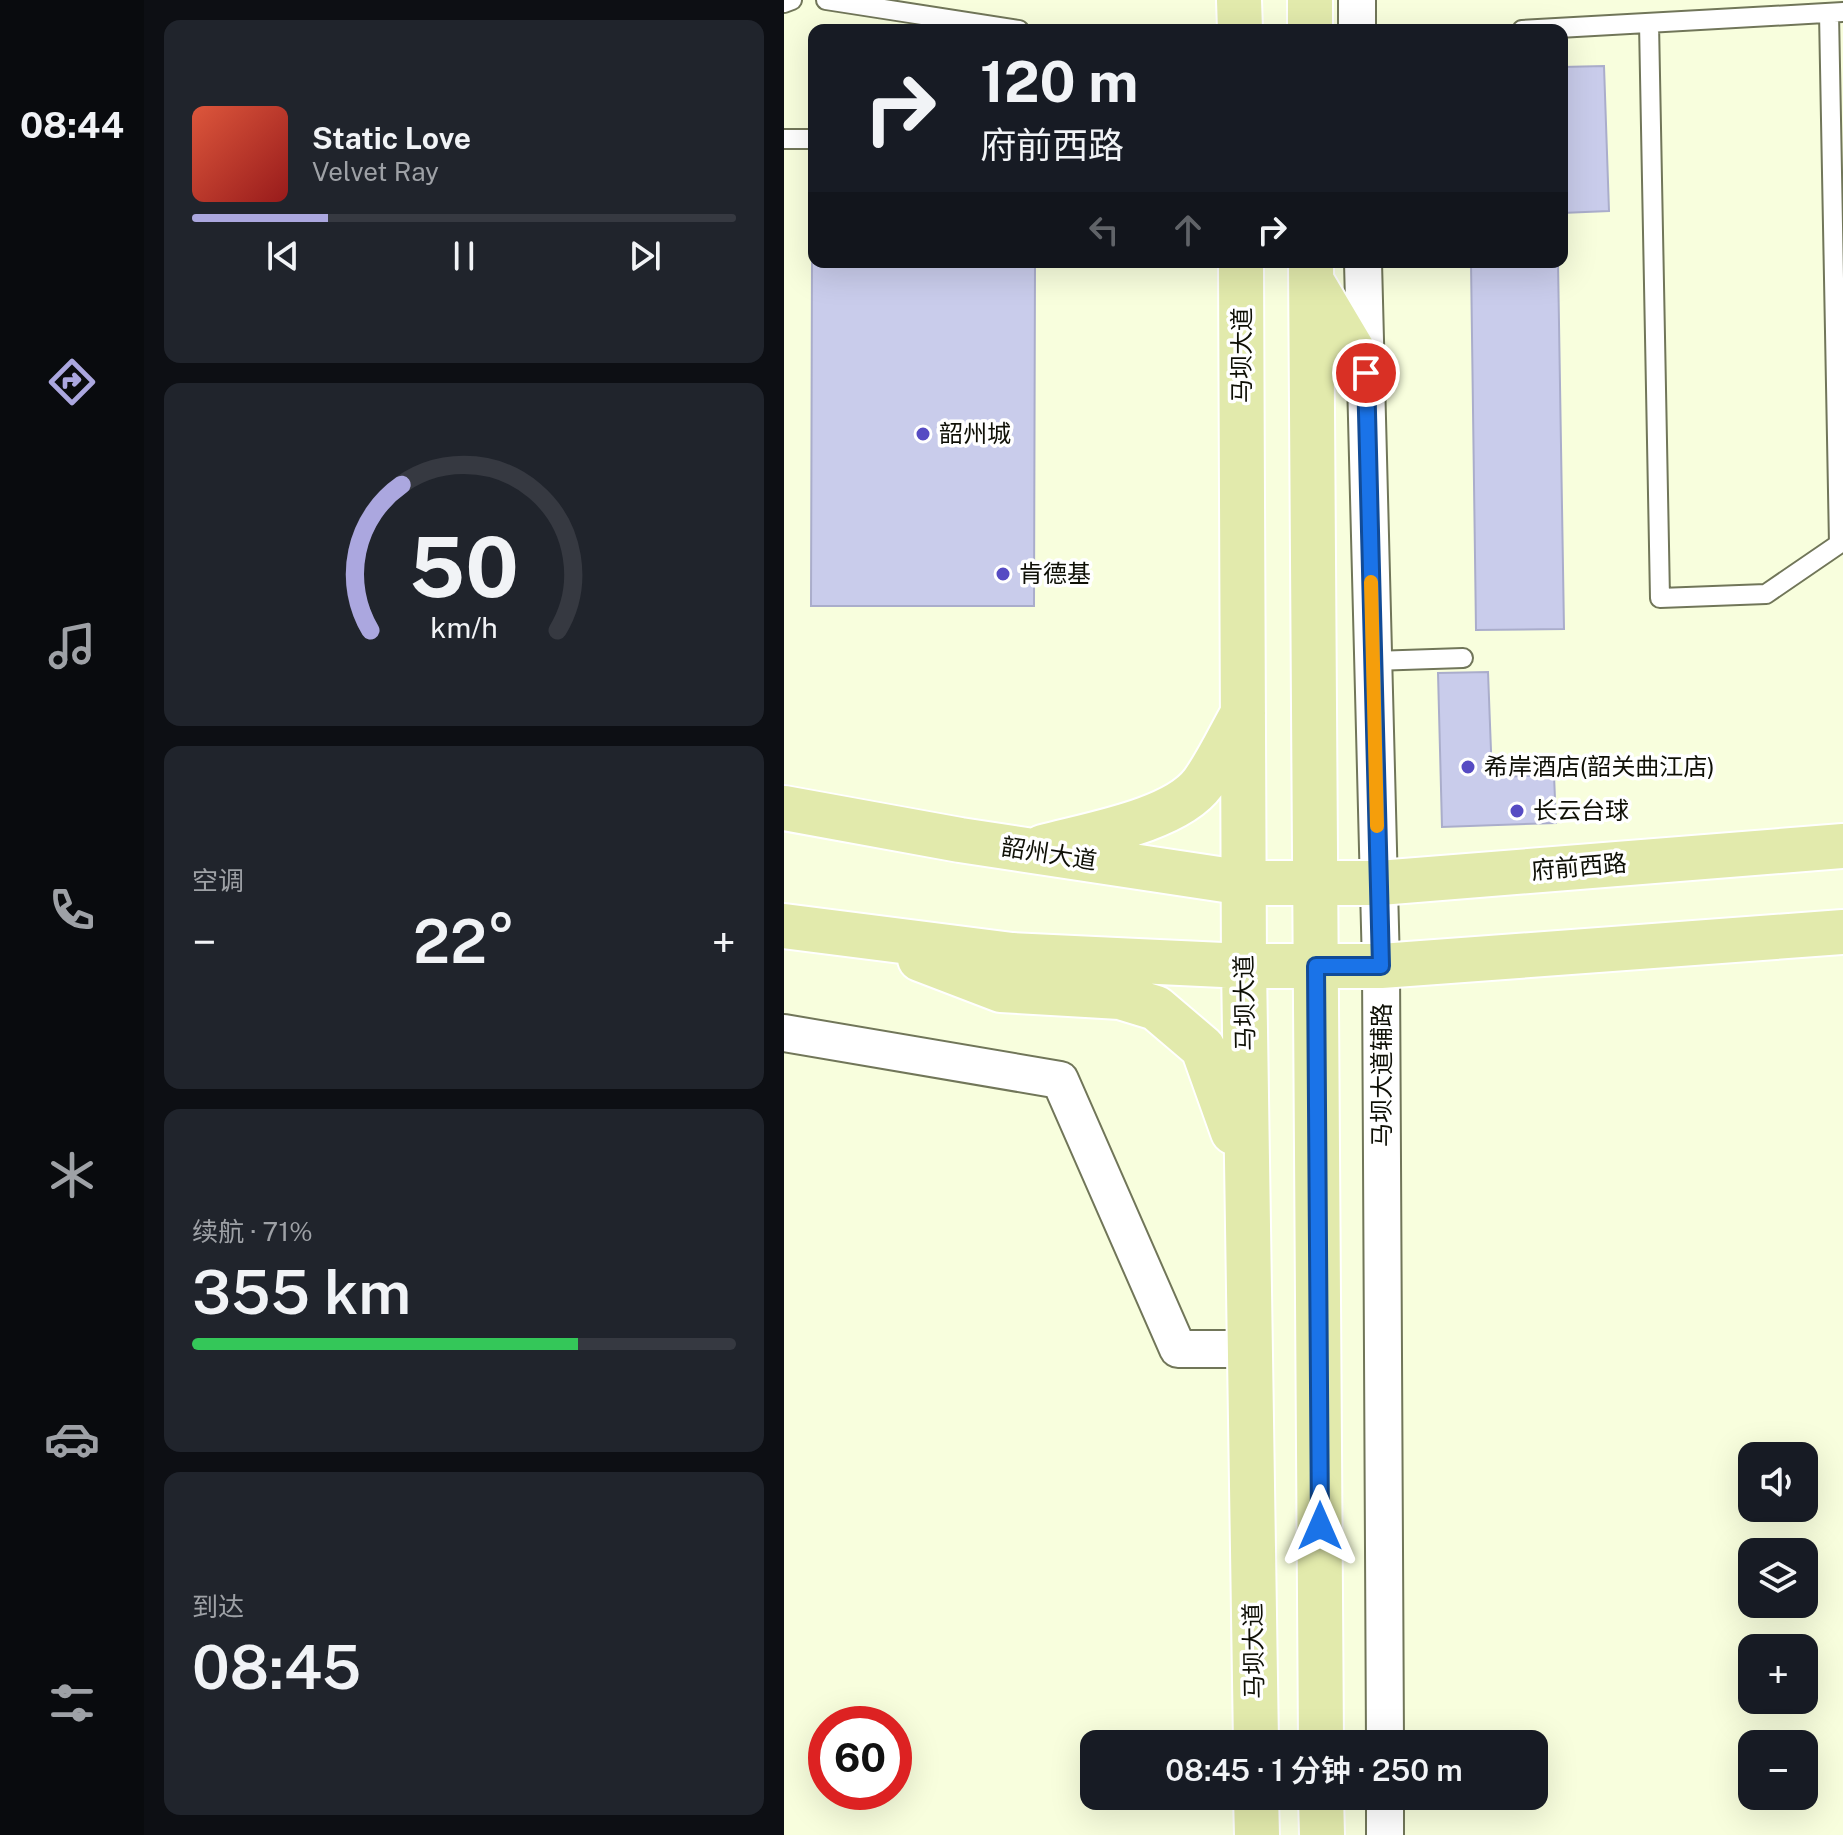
<!DOCTYPE html>
<html lang="zh">
<meta charset="utf-8">
<style>
body{margin:0;font-family:"Public Sans","Noto Sans SC",sans-serif;background:#20242c;color:#f1f3f6;height:100vh;display:flex;flex-direction:column;font-size:30px;white-space:nowrap}
*{box-sizing:border-box;margin:0}
p{font-size:26px;color:#9ea1a6}
.icon{flex:none;width:44px;height:44px;fill:none;stroke:currentColor;stroke-width:2;stroke-linecap:round;stroke-linejoin:round}
.map{position:relative;flex:1;overflow:hidden}
.sheet{display:flex;flex-direction:column;gap:20px;padding:20px;background:#0d0f14;width:640px}
.sheet>*{flex:none}
.hud{position:absolute;left:24px;top:24px;width:760px;height:244px;border-radius:16px;box-shadow:0 8px 32px #0002;background:#171b24;color:#f1f3f6;overflow:hidden}
.tools{position:absolute;left:954px;top:1442px;display:grid;gap:16px}
.tools a{display:grid;place-items:center;width:80px;height:80px;border-radius:16px;background:#171b24;box-shadow:0 8px 32px #0002;font-size:40px}
.speed{position:absolute;left:24px;top:1706px;display:flex;gap:16px;font-size:40px;font-weight:700;text-align:center}
.speed>*{display:grid;place-content:center;width:104px;height:104px;border-radius:50%;background:#171b24;box-shadow:0 8px 32px #0002;line-height:1}
.speed .limit{border:12px solid #d22;background:#fff;color:#111}
.pin{position:absolute;display:grid;place-items:center;width:68px;height:68px;color:#fff;margin:-34px;border:4px solid #fff;border-radius:50%;box-shadow:0 2px 8px #0007}
.me{position:absolute;width:88px;margin:-44px;rotate:0deg;stroke-linejoin:round;filter:drop-shadow(0 0 6px #0008)}
.turn{display:flex;align-items:center;gap:28px;height:168px;padding:0 40px;font-size:36px}
.turn .icon{width:104px;height:104px;stroke-width:2.5}
.turn b{display:block;font-size:56px;line-height:68px}
.lanes{display:flex;align-items:center;height:76px;padding:0 40px;background:#0003;justify-content:center;gap:40px;direction:ltr}
.lanes .off{opacity:.35}
.big{font-size:60px;font-weight:600;line-height:1.1}
.sheet .tile{flex:1;display:flex;flex-direction:column;justify-content:center;gap:12px;min-width:0;padding:0 28px;border-radius:16px;background:#20242c}
.sheet .dial{align-items:center;gap:0}
.dial svg{height:208px;overflow:visible;fill:none;stroke:#363941;stroke-width:7;stroke-linecap:round;text-anchor:middle}
.dial text{fill:#f1f3f6;stroke:none}
.song{display:flex;align-items:center;gap:24px}
.cover{width:96px;height:96px;border-radius:12px;background:linear-gradient(135deg,hsl(10 70% 55%),hsl(0 70% 35%))}
.played{height:8px;border-radius:4px;background:linear-gradient(90deg,#aba7df 25%,#363941 25%)}
.keys{display:flex;justify-content:space-around;direction:ltr}
.heat{display:flex;justify-content:space-between;align-items:center;font-size:44px;direction:ltr}
.charge{height:12px;border-radius:6px;background:linear-gradient(90deg,#34c759 71%,#363941 0)}
.trip{position:absolute;left:296px;top:1730px;width:468px;height:80px;border-radius:16px;background:#171b24;box-shadow:0 8px 32px #0002;font-weight:600;line-height:80px;text-align:center}
main{display:flex;flex:1;min-height:0}
.tab-bar{display:flex;flex-direction:column;width:144px;justify-content:space-around;align-items:center;background:#090b0e;color:#9ea1a6}
.tab-bar .icon{width:56px;height:56px}
.tab-bar .selected{color:#aba7df}
.tab-bar b{font-size:36px;color:#f1f3f6}
.map>svg:first-child{display:block}
.building{fill:#c9cceb;stroke:#aaadcb;stroke-width:2}
.lines{fill:none;stroke-linecap:round;stroke-linejoin:round}
.service-casing{stroke:#717659;stroke-width:22}
.minor-casing{stroke:#717659;stroke-width:40}
.primary-casing{stroke:#fff;stroke-width:48}
.service{stroke:#fff;stroke-width:18}
.minor{stroke:#fff;stroke-width:36}
.primary{stroke:#e2eaac;stroke-width:44}
.route-casing{stroke:#114b97;stroke-width:20}
.route{stroke:#1a73e8;stroke-width:14}
.slow{stroke:#f59e0b;stroke-width:14}
.poi-dot{fill:#564bc3;stroke:#fff;stroke-width:3}
.labels{text-anchor:middle;stroke-width:7;stroke-linejoin:round;paint-order:stroke}
.street-label{font-size:24px;fill:#0f1006;stroke:#fff}
.poi-label{font-size:24px;fill:#0f1006;stroke:#fff;text-anchor:start}
</style>
<main>
<nav class="tab-bar">
<b>08:44</b>
<svg class="icon selected" aria-label="directions" viewBox="0 0 24 24"><path d="M12 3l9 9-9 9-9-9zM9 14v-3h6M13 9l2 2-2 2"/></svg>
<svg class="icon" aria-label="music" viewBox="0 0 24 24"><path d="M9 18V5l10-2v13"/><circle cx="6" cy="18" r="3"/><circle cx="16" cy="16" r="3"/></svg>
<svg class="icon" aria-label="phone" viewBox="0 0 24 24"><path d="M5 4h4l2 5-3 2q2 4 5 5l2-3 5 2v4C11 20 4 13 5 4z"/></svg>
<svg class="icon" aria-label="climate" viewBox="0 0 24 24"><path d="M12 3v18M4 7l16 10M4 17L20 7"/></svg>
<svg class="icon" aria-label="car" viewBox="0 0 24 24"><path d="M5 17H2v-5l4-1 3-4h7l3 4 3 1v5h-3M9 17h6M6 11h13"/><circle cx="7" cy="17" r="2"/><circle cx="17" cy="17" r="2"/></svg>
<svg class="icon" aria-label="filters" viewBox="0 0 24 24"><path d="M4 7h16M4 17h16"/><circle cx="9" cy="7" r="2"/><circle cx="15" cy="17" r="2"/></svg>
</nav>
<section class="sheet">
<div class="tile">
<div class="song"><i class="cover"></i><div><b>Static Love</b><p>Velvet Ray</p></div></div>
<div class="played"></div>
<div class="keys"><svg class="icon" aria-label="previous" viewBox="0 0 24 24"><path d="M18 5L8 12l10 7zM5 5v14"/></svg><svg class="icon" aria-label="pause" viewBox="0 0 24 24"><path d="M8 5v14M16 5v14"/></svg><svg class="icon" aria-label="next" viewBox="0 0 24 24"><path d="M6 5l10 7-10 7zM19 5v14"/></svg></div>
</div>
<div class="tile dial"><svg viewBox="0 0 100 80">
<path d="M14 69A42 42 0 1 1 86 69"/>
<path d="M14 69A42 42 0 0 1 26 13" stroke="#aba7df"/>
<text x="50" y="56" font-size="32" font-weight="700">50</text>
<text x="50" y="72" font-size="11">km/h</text>
</svg></div>
<div class="tile"><p>空调</p>
<div class="heat"><a>−</a><b class="big">22°</b><a>+</a></div>
</div>
<div class="tile"><p>续航 · 71%</p><b class="big">355 km</b><div class="charge"></div></div>
<div class="tile"><p>到达</p><b class="big">08:45</b></div>
</section>
<div class="map">
<svg width="1059" height="1835" viewBox="0 0 1059 1835">
<rect width="100%" height="100%" fill="#f8fedd"/>
<path class="building" d="M 820,66 L 825,211 L 778,213 L 778,67 Z
M 28,177 L 30,177 L 30,260 L 28,260 Z
M 28,260 L 251,262 L 250,606 L 27,606 Z
M 687,262 L 774,262 L 780,629 L 692,630 Z
M 704,672 L 708,777 L 770,775 L 772,823 L 658,827 L 654,673 Z"/>
<g class="lines">
<defs>
<path id="service" d="M 42,0 L 235,30
M 0,3 L 8,0
M 865,23 L 876,598 L 982,594 L 1055,544 L 1045,13
M 738,30 L 1059,12
M 0,139 L 30,139
M 589,661 L 679,658"/>
<path id="minor" d="M 573,0 L 573,30
M 579,262 L 597,966 L 601,1744
M 0,1033 L 276,1080 L 394,1349 L 466,1349
M 601,1796 L 601,1835"/>
<path id="primary" d="M 455,0 L 456,30
M 526,0 L 526,30
M 457,262 L 460,966 L 472,1744
M 527,262 L 537,1744
M 528,282 L 582,373
M 0,808 L 176,840 L 461,883 L 595,883 L 1059,846
M 259,847 C 303,835 391,821 419,783 C 434,762 446,736 459,713
M 0,926 L 228,955 L 460,966 L 597,966 L 1059,932
M 136,959 L 217,990 L 336,997 L 372,1008 L 419,1048 L 449,1132
M 472,1796 L 473,1835
M 537,1796 L 538,1835"/>
</defs>
<use href="#service" class="service-casing"/>
<use href="#minor" class="minor-casing"/>
<use href="#primary" class="primary-casing"/>
<use href="#service" class="service"/>
<use href="#minor" class="minor"/>
<use href="#primary" class="primary"/>
</g>
<g class="lines">
<defs>
<path id="route" d="M 536,1526 L 532,966 L 597,966 L 582,373"/>
</defs>
<use href="#route" class="route-casing"/>
<use href="#route" class="route"/>
<path class="slow" d="M 587,582 L 593,826"/>
</g>
<g class="poi-dot">
<circle cx="139" cy="434" r="8"/>
<circle cx="219" cy="574" r="8"/>
<circle cx="684" cy="767" r="8"/>
<circle cx="733" cy="811" r="8"/>
</g>
<g class="labels">
<g class="street-label">
<text transform="translate(458 355) rotate(-90)" y="8">马坝大道</text>
<text transform="translate(265 854) rotate(9)" y="8">韶州大道</text>
<text transform="translate(795 867) rotate(-5)" y="8">府前西路</text>
<text transform="translate(461 1003) rotate(-91)" y="8">马坝大道</text>
<text transform="translate(598 1075) rotate(-90)" y="8">马坝大道辅路</text>
<text transform="translate(470 1651) rotate(-91)" y="8">马坝大道</text>
</g>
<g class="poi-label">
<text x="155" y="442">韶州城</text>
<text x="235" y="582">肯德基</text>
<text x="700" y="775">希岸酒店(韶关曲江店)</text>
<text x="749" y="819">长云台球</text>
</g>
</g>
</svg>
<div class="tools">
<a><svg class="icon" aria-label="sound" viewBox="0 0 24 24"><path d="M4 9h4l5-4v14l-5-4H4zM17 9q2 3 0 6"/></svg></a>
<a><svg class="icon" aria-label="layers" viewBox="0 0 24 24"><path d="M12 4l9 5-9 5-9-5zM3 14l9 5 9-5"/></svg></a>
<a>+</a>
<a>−</a>
</div>
<div class="speed"><div class="limit">60</div></div>
<div class="pin" style="left:582px;top:373px;background:#d93025"><svg class="icon" aria-label="arrive" viewBox="0 0 24 24"><path d="M6 21V4h12l-3 4 3 4H6"/></svg></div>
<svg class="me" style="left:536px;top:1526px" viewBox="-20 -20 40 40"><path d="M0-17L14 15 0 8-14 15z" fill="#1a73e8" stroke="#fff" stroke-width="4"/></svg>
<div class="trip">08:45 · 1 分钟 · 250 m</div>
<div class="hud">
<div class="turn"><svg class="icon" aria-label="right" viewBox="0 0 24 24"><path d="M7 20v-9h11M14 6l5 5-5 5"/></svg><div><b>120 m</b>府前西路</div></div>
<div class="lanes"><svg class="icon off" aria-label="left" viewBox="0 0 24 24"><path d="M17 20v-9H6M10 6l-5 5 5 5"/></svg><svg class="icon off" aria-label="ahead" viewBox="0 0 24 24"><path d="M12 20V5M6 11l6-6 6 6"/></svg><svg class="icon" aria-label="right" viewBox="0 0 24 24"><path d="M7 20v-9h11M14 6l5 5-5 5"/></svg></div>
</div>
</div>
</main>
